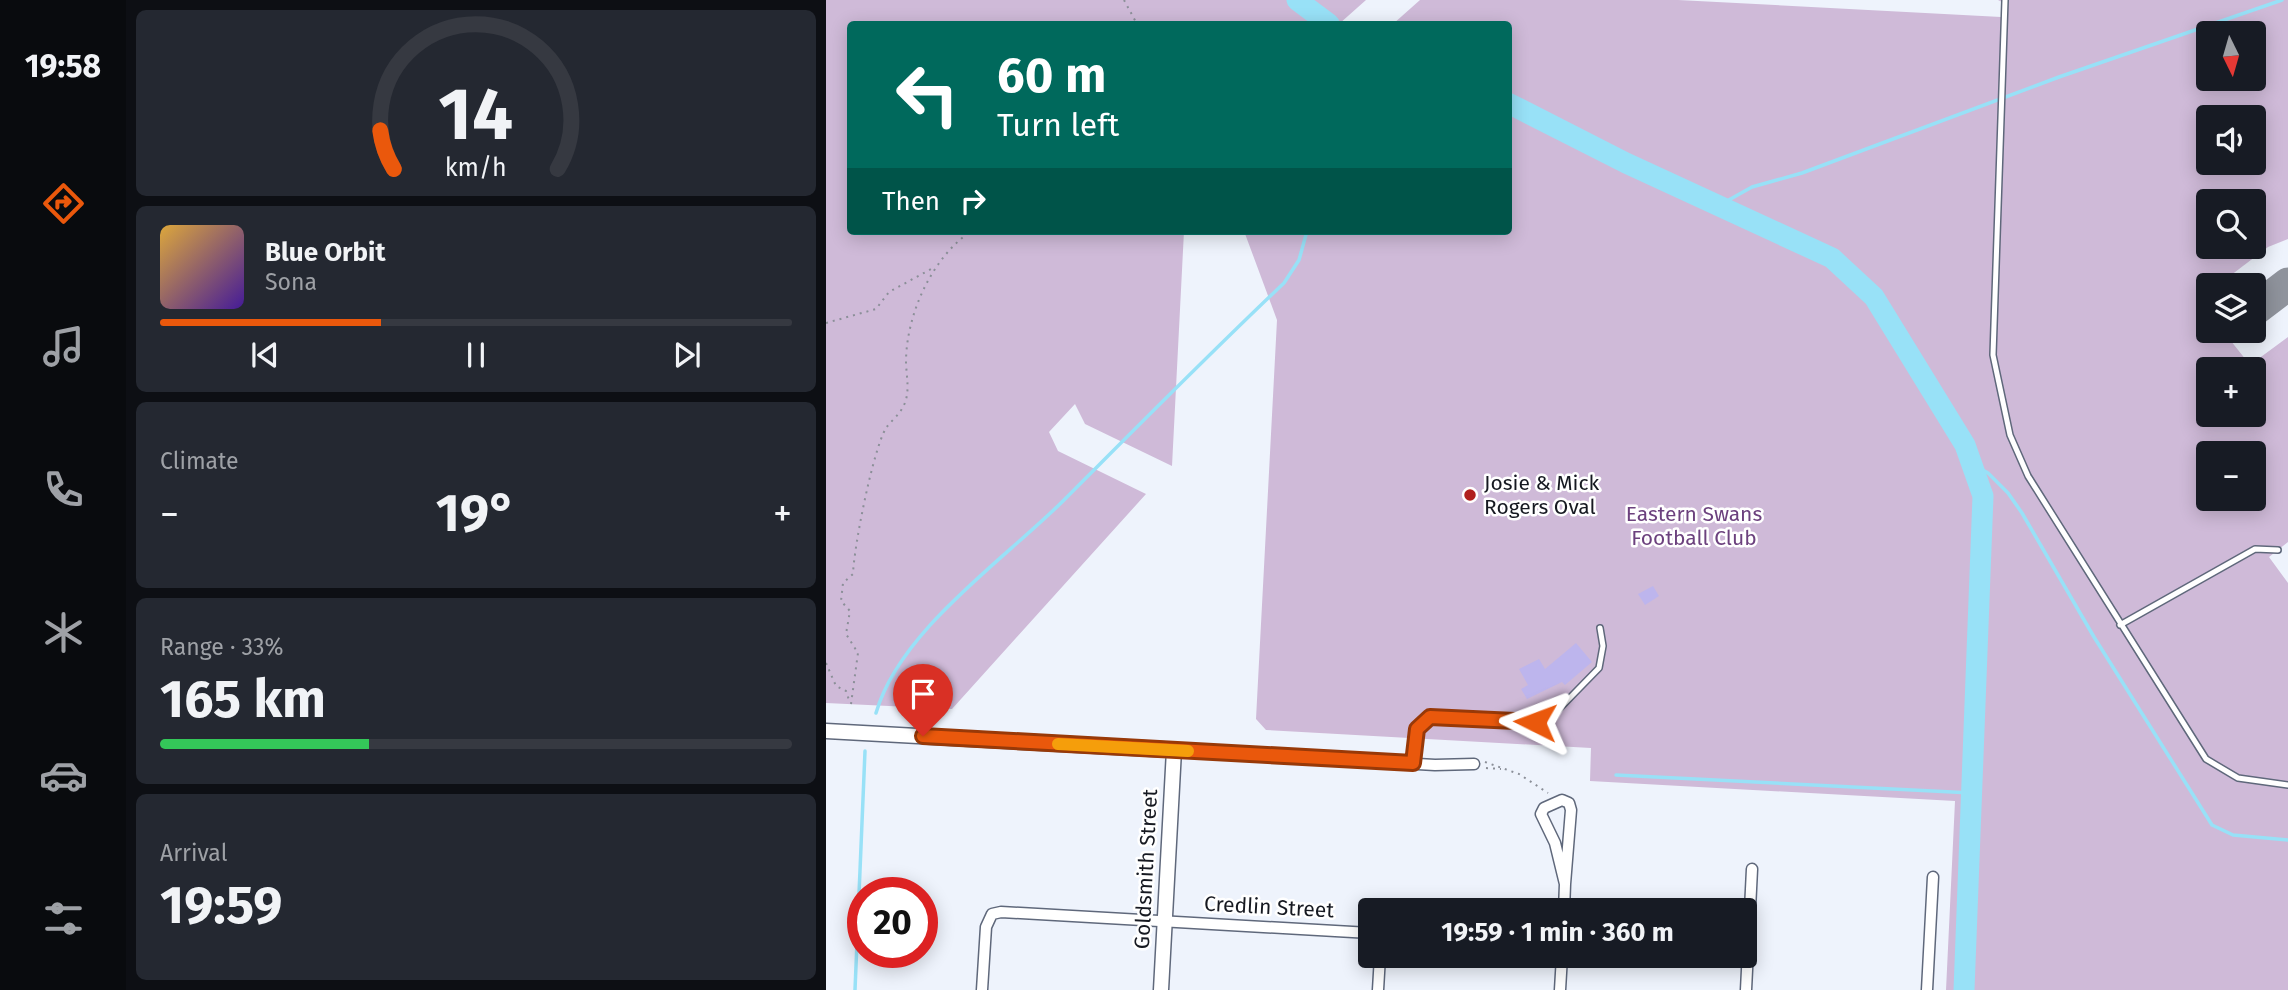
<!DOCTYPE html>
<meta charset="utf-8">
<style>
body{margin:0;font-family:"Fira Sans",sans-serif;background:#242831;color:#f1f3f6;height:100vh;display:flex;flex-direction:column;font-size:26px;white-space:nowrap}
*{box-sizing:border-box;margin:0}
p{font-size:23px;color:#9ea1a6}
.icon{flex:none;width:38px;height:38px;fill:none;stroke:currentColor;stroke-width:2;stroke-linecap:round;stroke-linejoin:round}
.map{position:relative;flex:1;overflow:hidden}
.side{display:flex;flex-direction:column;gap:10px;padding:10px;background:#0d0f14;width:700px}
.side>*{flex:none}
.guide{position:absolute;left:21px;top:21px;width:665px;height:214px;border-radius:7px;box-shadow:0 4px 18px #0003;background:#00695c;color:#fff;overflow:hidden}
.needle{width:46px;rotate:175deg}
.tools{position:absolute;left:1370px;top:21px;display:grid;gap:14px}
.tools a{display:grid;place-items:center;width:70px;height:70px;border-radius:7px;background:#171b24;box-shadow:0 4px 18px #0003;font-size:35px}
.speed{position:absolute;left:21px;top:877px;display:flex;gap:14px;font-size:35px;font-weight:700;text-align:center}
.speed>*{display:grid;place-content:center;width:91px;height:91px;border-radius:50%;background:#171b24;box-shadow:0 4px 18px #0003;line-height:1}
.speed .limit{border:10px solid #d22;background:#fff;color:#111}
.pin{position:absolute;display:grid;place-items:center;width:60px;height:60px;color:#fff;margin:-72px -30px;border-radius:50% 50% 50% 0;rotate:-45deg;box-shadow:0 0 7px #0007}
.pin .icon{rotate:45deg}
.me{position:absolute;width:77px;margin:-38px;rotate:273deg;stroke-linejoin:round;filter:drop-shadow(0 0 5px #0008)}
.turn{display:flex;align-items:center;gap:24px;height:147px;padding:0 35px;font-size:32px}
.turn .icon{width:91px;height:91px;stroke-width:2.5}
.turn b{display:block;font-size:49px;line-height:60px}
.then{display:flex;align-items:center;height:66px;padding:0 35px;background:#0003;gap:14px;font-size:26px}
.big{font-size:52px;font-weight:700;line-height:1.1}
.side .tile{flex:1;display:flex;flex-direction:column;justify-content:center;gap:10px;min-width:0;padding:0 24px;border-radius:10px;background:#242831}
.side .dial{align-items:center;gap:0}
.dial svg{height:182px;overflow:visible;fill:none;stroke:#363941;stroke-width:7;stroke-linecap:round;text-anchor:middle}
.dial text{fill:#f1f3f6;stroke:none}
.song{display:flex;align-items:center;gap:21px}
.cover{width:84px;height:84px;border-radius:10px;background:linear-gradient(135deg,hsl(40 70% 55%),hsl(260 70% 35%))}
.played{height:7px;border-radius:4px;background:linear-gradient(90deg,#ea580c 35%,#363941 35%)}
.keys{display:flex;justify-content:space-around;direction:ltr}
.heat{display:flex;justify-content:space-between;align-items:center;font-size:38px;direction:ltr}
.charge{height:10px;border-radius:5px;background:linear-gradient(90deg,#34c759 33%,#363941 0)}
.trip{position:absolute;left:532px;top:898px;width:399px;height:70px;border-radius:7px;background:#171b24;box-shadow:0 4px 18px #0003;font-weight:700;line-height:70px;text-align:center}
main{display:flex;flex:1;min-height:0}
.dock{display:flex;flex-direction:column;width:126px;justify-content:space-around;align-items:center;background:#090b0e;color:#9ea1a6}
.dock .icon{width:49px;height:49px}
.dock .current{color:#ea580c}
.dock b{font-size:32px;color:#f1f3f6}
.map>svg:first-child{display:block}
.green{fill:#cfbad8;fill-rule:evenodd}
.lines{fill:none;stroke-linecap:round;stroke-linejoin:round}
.stream{stroke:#98e1f7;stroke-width:3.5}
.river{stroke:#98e1f7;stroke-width:21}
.taxiway{stroke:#8f939c;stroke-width:33}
.building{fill:#bdb5ed}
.service-casing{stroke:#5f687b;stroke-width:8}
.minor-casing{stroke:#5f687b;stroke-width:13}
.tertiary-casing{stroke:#5f687b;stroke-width:17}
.path{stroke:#8b8f98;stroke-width:2;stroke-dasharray:2 5;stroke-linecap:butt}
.service{stroke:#fff;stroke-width:5}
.minor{stroke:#fff;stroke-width:10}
.tertiary{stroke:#fff;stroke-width:14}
.route-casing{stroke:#983908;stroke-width:18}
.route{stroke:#ea580c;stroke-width:12}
.slow{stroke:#f59e0b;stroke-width:12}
.poi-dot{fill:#b01f1d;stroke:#fff;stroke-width:2.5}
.labels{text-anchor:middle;stroke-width:5;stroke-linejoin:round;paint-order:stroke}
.poi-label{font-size:21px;fill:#161921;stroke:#fff;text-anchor:start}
.park-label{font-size:21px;fill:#6c417e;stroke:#fff}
.street-label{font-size:21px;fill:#161921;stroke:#fff}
</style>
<main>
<nav class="dock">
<b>19:58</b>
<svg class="icon current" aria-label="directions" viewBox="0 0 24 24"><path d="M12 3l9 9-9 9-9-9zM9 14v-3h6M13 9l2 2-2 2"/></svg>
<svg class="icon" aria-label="music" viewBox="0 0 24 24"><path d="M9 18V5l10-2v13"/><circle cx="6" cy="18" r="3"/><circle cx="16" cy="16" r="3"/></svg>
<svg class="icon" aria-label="phone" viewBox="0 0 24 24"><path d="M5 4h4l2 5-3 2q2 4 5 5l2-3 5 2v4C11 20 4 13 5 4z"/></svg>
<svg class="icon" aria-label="climate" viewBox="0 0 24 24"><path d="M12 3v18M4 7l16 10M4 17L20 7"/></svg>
<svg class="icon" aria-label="car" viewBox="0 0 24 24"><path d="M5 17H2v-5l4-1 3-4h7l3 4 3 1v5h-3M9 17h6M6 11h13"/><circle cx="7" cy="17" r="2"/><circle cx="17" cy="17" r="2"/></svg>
<svg class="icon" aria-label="filters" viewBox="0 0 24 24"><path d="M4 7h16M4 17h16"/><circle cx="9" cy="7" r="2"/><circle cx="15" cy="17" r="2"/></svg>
</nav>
<section class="side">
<div class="tile dial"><svg viewBox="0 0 100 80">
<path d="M14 69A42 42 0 1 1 86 69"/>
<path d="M14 69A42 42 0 0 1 8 52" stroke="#ea580c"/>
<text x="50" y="56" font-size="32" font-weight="700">14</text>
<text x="50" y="72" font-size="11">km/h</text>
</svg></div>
<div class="tile">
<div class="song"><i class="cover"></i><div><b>Blue Orbit</b><p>Sona</p></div></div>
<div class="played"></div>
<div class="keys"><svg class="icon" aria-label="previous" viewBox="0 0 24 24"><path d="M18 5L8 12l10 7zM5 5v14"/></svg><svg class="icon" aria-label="pause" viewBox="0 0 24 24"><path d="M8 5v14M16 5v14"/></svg><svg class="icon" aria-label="next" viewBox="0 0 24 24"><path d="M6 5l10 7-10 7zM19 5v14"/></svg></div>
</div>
<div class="tile"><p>Climate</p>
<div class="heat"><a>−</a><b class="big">19°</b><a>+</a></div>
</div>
<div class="tile"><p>Range · 33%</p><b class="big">165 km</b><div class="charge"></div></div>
<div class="tile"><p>Arrival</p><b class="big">19:59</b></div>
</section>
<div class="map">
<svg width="1462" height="990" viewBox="0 0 1462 990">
<rect width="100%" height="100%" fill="#eef3fc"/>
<path class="green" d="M 0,0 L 540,0 L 513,24 L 24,24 L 24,231 L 358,231 L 346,466 L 259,424 L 249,404 L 223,432 L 232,451 L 320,494 L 126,709 L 0,703 Z
M 594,0 L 852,0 L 1175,17 L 1176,2 L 1172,0 L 1462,0 L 1462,239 L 1442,247 L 1392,285 L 1382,285 L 1382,292 L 1373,299 L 1382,312 L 1382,331 L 1397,331 L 1424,365 L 1462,337 L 1462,542 L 1443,557 L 1462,583 L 1462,990 L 1120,990 L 1129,801 L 764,781 L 765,748 L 440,730 L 430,719 L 451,320 L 418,231 L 682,231 L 682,24 L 567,24 ZM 1382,33 L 1428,33 L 1428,79 L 1382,79 ZM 1382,117 L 1428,117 L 1428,163 L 1382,163 ZM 1382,201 L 1428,201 L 1428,247 L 1382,247 ZM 1382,369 L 1428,369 L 1428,415 L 1382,415 ZM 1382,453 L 1428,453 L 1428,499 L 1382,499 Z"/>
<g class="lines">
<path class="stream" d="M 892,206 L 926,187 L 976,173 L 1233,77 L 1456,0
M 1146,464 L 1162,473 L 1182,493 L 1196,513 L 1268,637 L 1386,825 L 1407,835 L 1462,840
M 50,713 C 74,630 178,560 238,500 C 311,427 383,354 458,283 L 473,260 L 481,231
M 790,775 L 1146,793
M 29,990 L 39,751"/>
<path class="river" d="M 471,0 L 503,24
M 682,103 L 800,163 L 1006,258 L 1048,297 L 1139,445 L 1157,496 L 1138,990"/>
<path class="taxiway" d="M 1428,310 L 1462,284"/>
</g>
<path class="building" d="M 827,586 L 833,596 L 819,605 L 812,594 Z
M 750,643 L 766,662 L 739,685 L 736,682 L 701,699 L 695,689 L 702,685 L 693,669 L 713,659 L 719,669 Z"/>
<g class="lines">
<defs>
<path id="service" d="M 1179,0 L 1167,355 L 1184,435 L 1202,476 L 1380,759 L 1412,778 L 1462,785
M 1294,625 L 1429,549 L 1452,550
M 587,763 L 591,729 L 604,717 L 709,722 L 732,710 L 773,668 L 777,646 L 774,628"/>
<path id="minor" d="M 348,750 L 609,765 L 648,764
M 736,800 L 743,803 L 745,810 L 739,884 L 729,843 L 715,814 L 718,808 Z
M 738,910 L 739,884
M 156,990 L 160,927 L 166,914 L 175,912 L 544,933
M 552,990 L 554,956
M 734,990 L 736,956
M 920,990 L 926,869
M 1101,990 L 1107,877"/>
<path id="tertiary" d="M 0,731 L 348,750 L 335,990"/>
</defs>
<use href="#service" class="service-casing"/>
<use href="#minor" class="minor-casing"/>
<use href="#tertiary" class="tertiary-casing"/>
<path class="path" d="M 298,0 L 311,24
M 0,323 L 50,309 L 63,292 L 107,268
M 0,663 L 10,686 L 20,691 L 24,703
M 25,704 L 32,653 L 20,634 L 24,611 L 15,601 L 17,583 L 27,574 C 28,546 47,450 60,428 C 65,421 73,415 77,407 C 85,392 80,377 80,360 C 81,313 106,258 145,231
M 659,762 L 693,774 L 722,793
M 660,768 L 675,769"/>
<use href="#service" class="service"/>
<use href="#minor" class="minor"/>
<use href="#tertiary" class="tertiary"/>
</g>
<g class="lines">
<defs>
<path id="route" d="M 97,736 L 587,763 L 591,729 L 604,717 L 709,722"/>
</defs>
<use href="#route" class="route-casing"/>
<use href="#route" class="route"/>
<path class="slow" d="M 232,744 L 362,751"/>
</g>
<circle class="poi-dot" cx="644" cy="495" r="7"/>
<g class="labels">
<g class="poi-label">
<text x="658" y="490">Josie &amp; Mick<tspan x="658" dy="24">Rogers Oval</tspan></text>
</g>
<g class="park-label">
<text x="868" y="521">Eastern Swans<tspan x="868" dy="24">Football Club</tspan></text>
</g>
<g class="street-label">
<text transform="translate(320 869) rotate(-87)" y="7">Goldsmith Street</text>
<text transform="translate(443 907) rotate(3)" y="7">Credlin Street</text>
</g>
</g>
</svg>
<div class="tools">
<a><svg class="needle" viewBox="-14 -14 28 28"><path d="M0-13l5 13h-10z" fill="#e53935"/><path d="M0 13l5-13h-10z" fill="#9ea1a6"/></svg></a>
<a><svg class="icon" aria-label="sound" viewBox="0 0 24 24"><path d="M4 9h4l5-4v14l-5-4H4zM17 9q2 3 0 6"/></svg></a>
<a><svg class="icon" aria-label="search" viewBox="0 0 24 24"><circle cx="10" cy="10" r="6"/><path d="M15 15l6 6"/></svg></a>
<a><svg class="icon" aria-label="layers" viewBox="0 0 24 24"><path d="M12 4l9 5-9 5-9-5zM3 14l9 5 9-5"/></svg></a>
<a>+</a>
<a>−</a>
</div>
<div class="speed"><div class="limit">20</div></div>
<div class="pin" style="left:97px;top:736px;background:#d93025"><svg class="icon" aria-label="arrive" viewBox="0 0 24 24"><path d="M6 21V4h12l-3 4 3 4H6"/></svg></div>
<svg class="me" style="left:709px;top:722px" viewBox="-20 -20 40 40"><path d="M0-17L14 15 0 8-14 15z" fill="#ea580c" stroke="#fff" stroke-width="4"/></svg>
<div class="trip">19:59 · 1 min · 360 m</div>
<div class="guide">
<div class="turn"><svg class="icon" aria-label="left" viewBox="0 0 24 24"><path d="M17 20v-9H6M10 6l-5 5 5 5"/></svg><div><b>60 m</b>Turn left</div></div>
<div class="then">Then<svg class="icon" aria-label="right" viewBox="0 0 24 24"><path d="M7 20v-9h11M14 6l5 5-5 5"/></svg></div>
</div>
</div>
</main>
